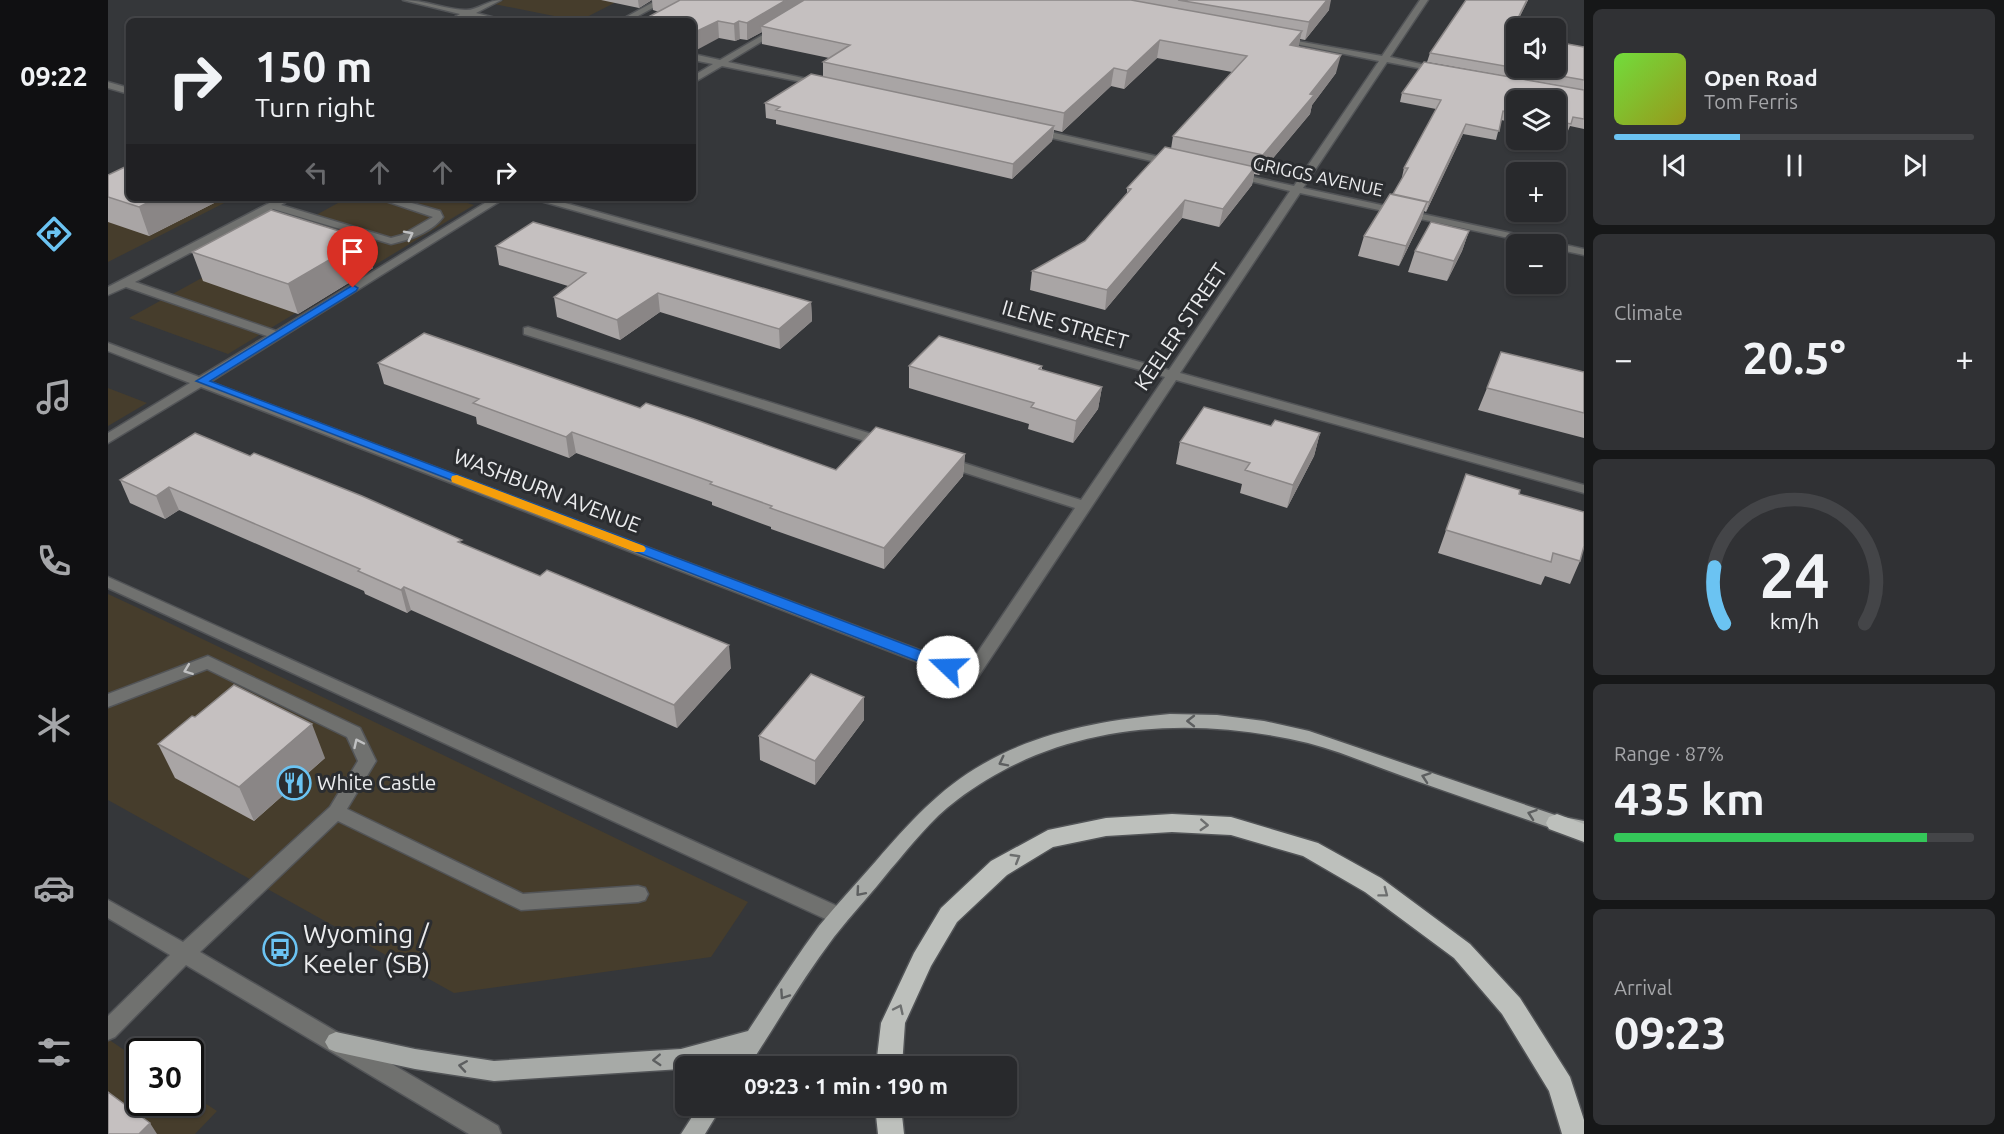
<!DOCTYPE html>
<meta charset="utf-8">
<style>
body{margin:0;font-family:Ubuntu,sans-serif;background:#303134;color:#f1f3f6;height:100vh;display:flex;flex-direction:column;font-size:22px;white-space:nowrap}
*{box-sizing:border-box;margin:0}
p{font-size:20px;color:#a5a6a9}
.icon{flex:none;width:33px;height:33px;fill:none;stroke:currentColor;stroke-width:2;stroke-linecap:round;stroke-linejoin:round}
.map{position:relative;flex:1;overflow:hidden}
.sheet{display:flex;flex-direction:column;gap:9px;padding:9px;background:#161718;width:420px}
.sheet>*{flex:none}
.hud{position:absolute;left:18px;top:18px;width:570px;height:183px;border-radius:9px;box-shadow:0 2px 4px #0004,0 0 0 2px #444548;background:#28292c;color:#f1f3f6;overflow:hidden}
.tools{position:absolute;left:1398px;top:18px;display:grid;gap:12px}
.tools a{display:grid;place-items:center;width:60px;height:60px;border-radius:9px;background:#28292c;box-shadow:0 2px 4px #0004,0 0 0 2px #444548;font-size:30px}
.speed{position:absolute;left:18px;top:1038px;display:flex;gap:12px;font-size:30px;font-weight:700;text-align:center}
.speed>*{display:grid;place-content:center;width:78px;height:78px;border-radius:50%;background:#28292c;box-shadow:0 2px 4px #0004,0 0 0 2px #444548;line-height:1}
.speed .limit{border:3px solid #111;border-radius:9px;background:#fff;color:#111}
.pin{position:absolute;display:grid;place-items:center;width:51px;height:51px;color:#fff;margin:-62px -26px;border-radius:50% 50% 50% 0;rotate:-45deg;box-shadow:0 0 6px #0007}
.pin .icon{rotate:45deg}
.me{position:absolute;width:66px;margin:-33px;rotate:291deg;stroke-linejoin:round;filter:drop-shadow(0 0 4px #0008)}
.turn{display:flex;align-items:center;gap:21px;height:126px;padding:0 30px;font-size:27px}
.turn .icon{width:78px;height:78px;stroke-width:2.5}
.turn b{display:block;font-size:42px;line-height:51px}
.lanes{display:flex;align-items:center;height:57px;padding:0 30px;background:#0003;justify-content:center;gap:30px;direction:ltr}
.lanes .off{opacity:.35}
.big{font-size:45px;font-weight:700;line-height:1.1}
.sheet .widget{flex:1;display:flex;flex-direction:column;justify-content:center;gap:9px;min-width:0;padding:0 21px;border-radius:9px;background:#303134}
.sheet .dial{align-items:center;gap:0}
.dial svg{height:156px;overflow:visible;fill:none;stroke:#444548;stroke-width:7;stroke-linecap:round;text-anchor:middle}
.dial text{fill:#f1f3f6;stroke:none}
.song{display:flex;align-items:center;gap:18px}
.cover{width:72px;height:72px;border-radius:9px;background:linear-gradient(135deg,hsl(100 70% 55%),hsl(60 70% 35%))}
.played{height:6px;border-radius:3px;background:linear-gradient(90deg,#6bc3f2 35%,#444548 35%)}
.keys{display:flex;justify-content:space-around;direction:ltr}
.heat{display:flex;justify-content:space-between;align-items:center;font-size:33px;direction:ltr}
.charge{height:9px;border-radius:4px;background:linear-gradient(90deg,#34c759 87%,#444548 0)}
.trip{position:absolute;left:567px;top:1056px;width:342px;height:60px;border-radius:9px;background:#28292c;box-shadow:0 2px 4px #0004,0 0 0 2px #444548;font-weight:700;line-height:60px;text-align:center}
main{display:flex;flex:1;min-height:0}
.tab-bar{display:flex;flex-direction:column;width:108px;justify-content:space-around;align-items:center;background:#101012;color:#a5a6a9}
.tab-bar .icon{width:42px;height:42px}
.tab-bar .active{color:#6bc3f2}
.tab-bar b{font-size:27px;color:#f1f3f6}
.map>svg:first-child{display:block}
.commercial{fill:#463d2c}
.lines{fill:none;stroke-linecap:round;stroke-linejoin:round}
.minor-casing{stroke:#525457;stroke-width:3}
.major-casing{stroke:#525457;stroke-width:3}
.highway-casing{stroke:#525457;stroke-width:3}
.minor{fill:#70716f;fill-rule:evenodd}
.major{fill:#a7aaa7;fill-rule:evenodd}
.highway{fill:#bdc0bc;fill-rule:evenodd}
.wall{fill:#a9a5a5}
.shaded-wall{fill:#8a8686}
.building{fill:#c5c0c0;stroke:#8a8686;stroke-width:1.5}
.oneway{stroke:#c0c1c2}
.oneway2{stroke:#5d5f60}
.oneway3{stroke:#6d6f6f}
.route{fill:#1a73e8;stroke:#114b97;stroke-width:1.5}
.slow{fill:#f59e0b}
.labels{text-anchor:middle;stroke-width:6;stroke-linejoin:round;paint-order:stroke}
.far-street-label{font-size:18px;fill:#ebecee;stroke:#2b2d30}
.street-label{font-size:21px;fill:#ebecee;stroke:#2b2d30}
.poi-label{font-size:21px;fill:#ebecee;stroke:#2b2d30;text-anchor:start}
.near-poi-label{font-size:26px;fill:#ebecee;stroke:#2b2d30;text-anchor:start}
</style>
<main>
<nav class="tab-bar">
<b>09:22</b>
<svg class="icon active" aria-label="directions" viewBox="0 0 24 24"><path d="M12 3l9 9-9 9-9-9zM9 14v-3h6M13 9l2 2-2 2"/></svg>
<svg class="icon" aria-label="music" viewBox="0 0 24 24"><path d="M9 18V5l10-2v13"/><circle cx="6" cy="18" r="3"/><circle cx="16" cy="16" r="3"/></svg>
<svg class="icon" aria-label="phone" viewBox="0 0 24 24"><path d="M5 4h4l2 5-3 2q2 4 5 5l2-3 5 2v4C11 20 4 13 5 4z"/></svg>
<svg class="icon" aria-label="climate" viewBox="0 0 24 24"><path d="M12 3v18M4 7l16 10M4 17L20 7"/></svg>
<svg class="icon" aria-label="car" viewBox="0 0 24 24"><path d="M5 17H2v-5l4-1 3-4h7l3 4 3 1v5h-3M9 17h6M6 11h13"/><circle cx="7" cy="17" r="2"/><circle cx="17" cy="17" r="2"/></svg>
<svg class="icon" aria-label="filters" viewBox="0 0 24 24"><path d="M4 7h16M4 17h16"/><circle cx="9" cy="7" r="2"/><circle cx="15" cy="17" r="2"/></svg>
</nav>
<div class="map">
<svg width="1476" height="1134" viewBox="0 0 1476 1134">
<rect width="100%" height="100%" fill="#35373a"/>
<path class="commercial" d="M 396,0 L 512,0 L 471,21 L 386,4 Z
M 0,185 L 21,198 L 126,198 L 0,262 Z
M 239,198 L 343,198 L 366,205 L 120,354 L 21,318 Z
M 0,388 L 39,403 L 0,426 Z
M 0,594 L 28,607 L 640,902 L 603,957 L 346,993 L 0,800 Z
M 0,1039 L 31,1060 L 32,1102 L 82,1102 L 83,1094 L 109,1111 L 87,1134 L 0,1134 Z"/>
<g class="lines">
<defs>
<path id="minor" d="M 295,0 C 317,0 336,9 357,10 C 368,11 380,0 393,0 L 368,13 L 399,21 C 387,21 376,18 364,17 C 357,16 348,21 340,21 L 352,14 Z
M 549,0 L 559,0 L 521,21 L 511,21 Z
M 1312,0 L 1320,0 L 1282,57 L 1335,69 L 1331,72 L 1279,62 L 1195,188 L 1476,249 L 1476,255 L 1448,249 L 1448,244 L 1429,244 L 1192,193 L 1072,373 L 1476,485 L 1476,493 L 1068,380 L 868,680 L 862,682 L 93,387 L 0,443 L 0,433 L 82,383 L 0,351 L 0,343 L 91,377 L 159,336 L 18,287 L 0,295 L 0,287 L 171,198 L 184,198 L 173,205 L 283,238 L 294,235 L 325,217 L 269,198 L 286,198 L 332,211 L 335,217 C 324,232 301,240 283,244 L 165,209 L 27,282 L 168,331 L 385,198 L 397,198 L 102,382 L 859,668 L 967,508 L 833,465 L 831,462 L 833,459 L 843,459 L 973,500 L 1057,377 L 422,198 L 439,198 L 1061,370 L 1182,191 L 1122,176 L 1127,173 L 1186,186 L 1271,61 L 1168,40 L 1172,38 L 1274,56 Z
M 670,26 L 674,28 L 673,30 L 620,62 L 714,82 L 714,86 L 614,66 L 585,83 L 585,76 L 605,64 L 585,60 L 585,54 L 612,60 Z
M 0,82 L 21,88 L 21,94 L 0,88 Z
M 925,128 L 1065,160 L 1070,163 L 1065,166 L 922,133 L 922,129 Z
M 420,327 L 783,440 L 785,443 L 783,446 L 773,446 L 416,334 L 416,328 Z
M 0,577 L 738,910 L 741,916 L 738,922 L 731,924 L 724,922 L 0,588 Z
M 100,656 L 252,728 L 268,761 L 239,809 L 415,894 L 530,886 L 537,888 L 540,894 L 537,900 L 530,902 L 413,910 L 230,821 L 92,952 L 390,1126 L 393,1134 L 361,1134 L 78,965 L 7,1037 L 0,1040 L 0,1016 L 62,955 L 0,918 L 0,900 L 75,942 L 222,807 L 250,761 L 239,737 L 99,669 L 0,707 L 0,694 Z"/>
<path id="major" d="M 1062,714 L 1109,715 L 1156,721 L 1201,731 L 1450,816 L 1476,821 L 1476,835 L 1443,828 C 1392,810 1342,793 1292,775 C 1261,764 1231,751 1200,743 C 1079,714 950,723 849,800 C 823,819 803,846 782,870 C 764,893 744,914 726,937 C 695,978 669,1023 641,1066 L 619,1066 L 624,1055 L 573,1069 L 386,1081 L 307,1069 L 228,1052 L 221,1049 L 217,1042 L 221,1035 L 228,1032 L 307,1049 L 386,1061 L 573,1049 L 640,1031 C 663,996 686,960 711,926 C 729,904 749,883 768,861 C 800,824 831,789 875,764 C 932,731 997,720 1062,714 Z
M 591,1106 L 614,1106 L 597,1134 L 573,1134 Z"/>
<path id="highway" d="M 1064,814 L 1123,817 L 1210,843 L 1273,878 L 1362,944 L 1412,998 L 1462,1077 L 1476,1120 L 1476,1134 L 1454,1134 L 1441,1091 L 1394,1014 L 1346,958 L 1257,892 L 1195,856 L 1123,835 L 1064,832 L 998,836 L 945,847 L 899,875 L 849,922 L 823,966 L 797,1023 L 794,1066 L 768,1066 L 773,1023 L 806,953 L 833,908 L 883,861 L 940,830 L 998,818 Z
M 1449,814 L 1476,824 L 1476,842 L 1441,829 L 1438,823 L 1441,817 Z
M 767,1106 L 793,1106 L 796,1134 L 770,1134 Z"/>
</defs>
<use href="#minor" class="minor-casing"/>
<use href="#major" class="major-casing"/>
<use href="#highway" class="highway-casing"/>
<use href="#minor" class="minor"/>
<use href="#major" class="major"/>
<use href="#highway" class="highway"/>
</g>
<path class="wall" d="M 493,0 L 1219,0 L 1221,10 L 1197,40 L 1192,39 L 1190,47 L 1228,73 L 1204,105 L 1202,114 L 1151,175 L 1146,174 L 1144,185 L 1111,227 L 1074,218 L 997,310 L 922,290 L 924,271 L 977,241 L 1019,193 L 1019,188 L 1063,149 L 1065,136 L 1124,72 L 1049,58 L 1016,89 L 1003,86 L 954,132 L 946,130 L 944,141 L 904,179 L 668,124 L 668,120 L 658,118 L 657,103 L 715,77 L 715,62 L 721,58 L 654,44 L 654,32 L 639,40 L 632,39 L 627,41 L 611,38 L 551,12 L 545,10 L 544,0 L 531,8 Z
M 1358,0 L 1420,0 L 1403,34 L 1476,47 L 1476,90 L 1319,62 L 1322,53 Z
M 1476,90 L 1476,129 L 1462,126 L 1459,133 L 1448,131 L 1448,100 L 1408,100 L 1408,123 L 1393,120 L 1388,140 L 1355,134 L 1318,212 L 1316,211 L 1313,221 L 1291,266 L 1250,256 L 1256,236 L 1285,194 L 1295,178 L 1294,177 L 1296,168 L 1328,109 L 1292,102 L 1294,93 Z
M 0,175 L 21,198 L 116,198 L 41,236 L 0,222 Z
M 1361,231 L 1354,251 L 1339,281 L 1300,272 L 1307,251 Z
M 388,246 L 703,302 L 704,321 L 672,349 L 552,312 L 512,340 L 449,317 L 446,297 L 460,286 L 391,265 Z
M 84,252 L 265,268 L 190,314 L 95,281 Z
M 270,363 L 532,408 L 728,470 L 857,454 L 855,476 L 776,569 L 663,529 L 663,527 L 604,505 L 604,502 L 468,453 L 461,458 L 369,424 L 368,417 L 276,384 Z
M 801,366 L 934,366 L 934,370 L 994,387 L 990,409 L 965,443 L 920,429 L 921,424 L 801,388 Z
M 1476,372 L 1476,438 L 1370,410 L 1379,388 Z
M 1163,426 L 1212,433 L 1206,456 L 1179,508 L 1132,493 L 1134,484 L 1068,464 L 1072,442 Z
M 87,433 L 355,544 L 623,668 L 569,728 L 303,610 L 299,613 L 257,594 L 256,591 L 71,510 L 57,519 L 22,503 L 12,480 Z
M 1358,474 L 1411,494 L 1472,561 L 1462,584 L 1437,576 L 1433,585 L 1330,553 Z
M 756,720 L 707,785 L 652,760 L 651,736 Z
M 50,744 L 217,758 L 146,821 L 67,778 Z"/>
<path class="shaded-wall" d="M 530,0 L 544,0 L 531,8 Z
M 678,0 L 707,0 L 653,26 L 654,32 L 639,40 L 639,23 Z
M 1219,0 L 1223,0 L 1221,10 L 1197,40 L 1201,22 Z
M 1419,0 L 1420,0 L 1399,42 L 1402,34 Z
M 610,21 L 611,38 L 585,52 L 585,33 Z
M 631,21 L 632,39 L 627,41 L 626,24 Z
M 1194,31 L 1190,48 L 1182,45 Z
M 1052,40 L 1049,58 L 1016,89 L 1019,71 Z
M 1233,55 L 1228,73 L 1204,105 L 1202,114 L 1151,175 L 1155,155 Z
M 1006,68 L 1003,86 L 954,132 L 956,113 Z
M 1358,124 L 1355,134 L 1318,212 L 1321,202 Z
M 946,126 L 944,141 L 904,179 L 905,164 Z
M 1147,167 L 1144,185 L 1111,227 L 1115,209 Z
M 49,198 L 116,198 L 41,236 L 31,207 Z
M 1077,200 L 1074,218 L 997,310 L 999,290 Z
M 1319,202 L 1313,221 L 1291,266 L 1298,246 Z
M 1361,231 L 1354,251 L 1339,281 L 1346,261 Z
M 257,239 L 265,268 L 190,314 L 180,284 Z
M 550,293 L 552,312 L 512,340 L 509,320 Z
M 703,302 L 704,321 L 672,349 L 671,329 Z
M 994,387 L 990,409 L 965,443 L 968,421 Z
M 464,432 L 468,453 L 461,458 L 458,437 Z
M 1212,433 L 1206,456 L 1179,508 L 1185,485 Z
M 857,454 L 855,476 L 776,569 L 776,548 Z
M 61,487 L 71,510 L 57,519 L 48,496 Z
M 296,587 L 303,610 L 299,613 L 293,590 Z
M 621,645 L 623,668 L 569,728 L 566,705 Z
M 756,697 L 756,720 L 707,785 L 707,761 Z
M 204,724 L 217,758 L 146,821 L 131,787 Z
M 42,1123 L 49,1134 L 31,1134 Z"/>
<path class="building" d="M 572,0 L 678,0 L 639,23 L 631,21 L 626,24 L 610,21 L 585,33 L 585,21 L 533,21 Z
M 696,0 L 1023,0 L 1194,31 L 1182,45 L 1233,55 L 1202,94 L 1206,95 L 1155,155 L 1065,136 L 1139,56 L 1052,40 L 1019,71 L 1006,68 L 956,113 L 715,62 L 742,45 L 653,26 Z
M 1070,0 L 1219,0 L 1201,22 Z
M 1358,0 L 1419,0 L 1402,34 L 1408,35 L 1408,68 L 1448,68 L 1448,42 L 1476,47 L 1476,80 L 1322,53 Z
M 1316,62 L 1476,90 L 1476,119 L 1465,117 L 1463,124 L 1448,121 L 1448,100 L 1408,100 L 1408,113 L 1395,111 L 1391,131 L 1358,124 L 1321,202 L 1285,194 L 1300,168 L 1296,168 L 1333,100 L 1294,93 Z
M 703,74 L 946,126 L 905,164 L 668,110 L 672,107 L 657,103 Z
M 1057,147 L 1147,167 L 1115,209 L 1077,200 L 999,290 L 924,271 L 977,241 L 1023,189 L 1019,188 Z
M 21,165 L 21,198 L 49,198 L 31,207 L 0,197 L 0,175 Z
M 1282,194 L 1319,202 L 1298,246 L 1256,236 Z
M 163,210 L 257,239 L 180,284 L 84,252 Z
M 425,222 L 703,302 L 671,329 L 550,293 L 509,320 L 446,297 L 478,273 L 388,246 Z
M 1323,222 L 1361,231 L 1346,261 L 1307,251 Z
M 316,333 L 532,408 L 538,403 L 586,419 L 728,470 L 768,427 L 857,454 L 776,548 L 662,508 L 664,506 L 602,484 L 604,482 L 464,432 L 458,437 L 365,403 L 371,399 L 270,363 Z
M 831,336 L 934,366 L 931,369 L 994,387 L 968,421 L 923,407 L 926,403 L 801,366 Z
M 1393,352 L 1476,372 L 1476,413 L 1379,388 Z
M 1096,407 L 1163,426 L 1167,420 L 1212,433 L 1185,485 L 1137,470 L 1142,463 L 1072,442 Z
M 87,433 L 142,456 L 146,453 L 254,496 L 354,540 L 350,542 L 432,576 L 439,570 L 621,645 L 566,705 L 296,587 L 293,590 L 250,571 L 252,569 L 61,487 L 48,496 L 12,480 Z
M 1358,474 L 1412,490 L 1411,494 L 1476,512 L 1476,546 L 1472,561 L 1445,553 L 1443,562 L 1338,530 Z
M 703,674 L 756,697 L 707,761 L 651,736 Z
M 126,685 L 204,724 L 131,787 L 50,744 L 84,716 L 87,717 Z
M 0,1092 L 42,1123 L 31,1134 L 0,1134 Z"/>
<defs><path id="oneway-chevron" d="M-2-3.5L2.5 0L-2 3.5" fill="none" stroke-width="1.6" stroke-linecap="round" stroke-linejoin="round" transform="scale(1.5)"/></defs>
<g class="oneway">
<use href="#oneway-chevron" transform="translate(301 235) rotate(-27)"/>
<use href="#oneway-chevron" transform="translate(80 670) rotate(159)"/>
<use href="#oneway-chevron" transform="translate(250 743) rotate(-115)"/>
</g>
<g class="oneway2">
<use href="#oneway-chevron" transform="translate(1083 721) rotate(-180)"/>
<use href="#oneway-chevron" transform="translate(895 762) rotate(153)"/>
<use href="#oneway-chevron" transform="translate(1318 777) rotate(-161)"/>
<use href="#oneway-chevron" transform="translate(1424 814) rotate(-161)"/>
<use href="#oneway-chevron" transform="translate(752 892) rotate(131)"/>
<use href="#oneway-chevron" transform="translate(676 995) rotate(124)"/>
<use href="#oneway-chevron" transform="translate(549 1060) rotate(177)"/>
<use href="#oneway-chevron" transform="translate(355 1066) rotate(-171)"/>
</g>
<g class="oneway3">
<use href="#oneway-chevron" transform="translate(1096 825) rotate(3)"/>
<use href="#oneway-chevron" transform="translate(908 858) rotate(-31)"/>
<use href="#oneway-chevron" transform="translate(1276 893) rotate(37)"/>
<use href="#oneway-chevron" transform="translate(791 1009) rotate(-65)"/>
</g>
<path class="route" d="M 245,285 L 250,288 L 248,291 L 102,381 L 846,663 L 848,667 L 846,671 L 835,671 L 88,381 Z"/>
<path class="slow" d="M 349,475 L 536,546 L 538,549 L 536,552 L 527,552 L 344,482 L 343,479 L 344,476 Z"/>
<defs>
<symbol id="restaurant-ring" viewBox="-11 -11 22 22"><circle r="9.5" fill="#2b2d30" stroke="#6bc3f2" stroke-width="1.5"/><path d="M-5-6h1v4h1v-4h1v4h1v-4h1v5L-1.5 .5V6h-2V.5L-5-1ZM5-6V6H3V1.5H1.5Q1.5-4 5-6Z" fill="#6bc3f2"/></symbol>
<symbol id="bus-ring" viewBox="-11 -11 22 22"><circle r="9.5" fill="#2b2d30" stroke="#6bc3f2" stroke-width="1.5"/><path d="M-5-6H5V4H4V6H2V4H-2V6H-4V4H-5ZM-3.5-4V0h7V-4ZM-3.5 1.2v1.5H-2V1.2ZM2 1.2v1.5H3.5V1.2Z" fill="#6bc3f2"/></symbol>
</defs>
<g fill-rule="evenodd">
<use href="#restaurant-ring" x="167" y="764" width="38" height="38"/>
<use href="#bus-ring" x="153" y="930" width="38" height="38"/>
</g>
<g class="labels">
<g class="far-street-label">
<text transform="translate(1210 177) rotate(12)" y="6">GRIGGS AVENUE</text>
</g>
<g class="street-label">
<text transform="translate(957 325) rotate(16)" y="7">ILENE STREET</text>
<text transform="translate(1073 327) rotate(-56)" y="7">KEELER STREET</text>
<text transform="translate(439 491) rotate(21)" y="7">WASHBURN AVENUE</text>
</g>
<g class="poi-label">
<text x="209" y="790">White Castle</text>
</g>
<g class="near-poi-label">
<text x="195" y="943">Wyoming /<tspan x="195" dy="30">Keeler (SB)</tspan></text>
</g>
</g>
</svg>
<div class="tools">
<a><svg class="icon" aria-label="sound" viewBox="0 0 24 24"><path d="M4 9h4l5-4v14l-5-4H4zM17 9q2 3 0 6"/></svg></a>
<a><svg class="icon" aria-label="layers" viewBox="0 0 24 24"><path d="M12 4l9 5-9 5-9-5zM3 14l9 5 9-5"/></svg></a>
<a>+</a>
<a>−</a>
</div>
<div class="speed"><div class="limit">30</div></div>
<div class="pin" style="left:245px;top:288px;background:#d93025"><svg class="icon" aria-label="arrive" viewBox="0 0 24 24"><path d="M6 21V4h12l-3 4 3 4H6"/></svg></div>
<svg class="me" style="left:840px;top:667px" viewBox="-20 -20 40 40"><circle r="19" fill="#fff"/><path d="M0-13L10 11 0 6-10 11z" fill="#1a73e8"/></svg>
<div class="trip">09:23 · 1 min · 190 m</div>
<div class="hud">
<div class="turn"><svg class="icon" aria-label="right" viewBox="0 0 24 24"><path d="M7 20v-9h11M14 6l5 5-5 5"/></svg><div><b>150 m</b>Turn right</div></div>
<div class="lanes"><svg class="icon off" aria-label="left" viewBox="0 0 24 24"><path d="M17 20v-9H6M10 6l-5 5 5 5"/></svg><svg class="icon off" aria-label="ahead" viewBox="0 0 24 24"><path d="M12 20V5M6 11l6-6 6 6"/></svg><svg class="icon off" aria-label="ahead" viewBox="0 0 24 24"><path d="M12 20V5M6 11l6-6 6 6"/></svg><svg class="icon" aria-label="right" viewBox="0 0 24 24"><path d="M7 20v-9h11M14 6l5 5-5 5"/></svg></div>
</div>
</div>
<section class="sheet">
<div class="widget">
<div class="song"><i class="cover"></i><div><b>Open Road</b><p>Tom Ferris</p></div></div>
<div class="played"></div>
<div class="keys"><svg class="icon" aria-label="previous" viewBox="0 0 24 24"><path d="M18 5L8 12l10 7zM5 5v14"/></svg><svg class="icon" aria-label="pause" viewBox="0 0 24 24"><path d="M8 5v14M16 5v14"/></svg><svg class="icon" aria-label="next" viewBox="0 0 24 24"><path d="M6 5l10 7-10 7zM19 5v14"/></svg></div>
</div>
<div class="widget"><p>Climate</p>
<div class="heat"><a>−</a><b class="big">20.5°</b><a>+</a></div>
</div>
<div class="widget dial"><svg viewBox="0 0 100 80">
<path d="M14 69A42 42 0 1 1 86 69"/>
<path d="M14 69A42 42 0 0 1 9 40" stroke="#6bc3f2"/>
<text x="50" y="56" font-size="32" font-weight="700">24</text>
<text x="50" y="72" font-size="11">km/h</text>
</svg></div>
<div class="widget"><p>Range · 87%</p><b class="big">435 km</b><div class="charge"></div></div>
<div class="widget"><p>Arrival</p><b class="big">09:23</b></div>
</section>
</main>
